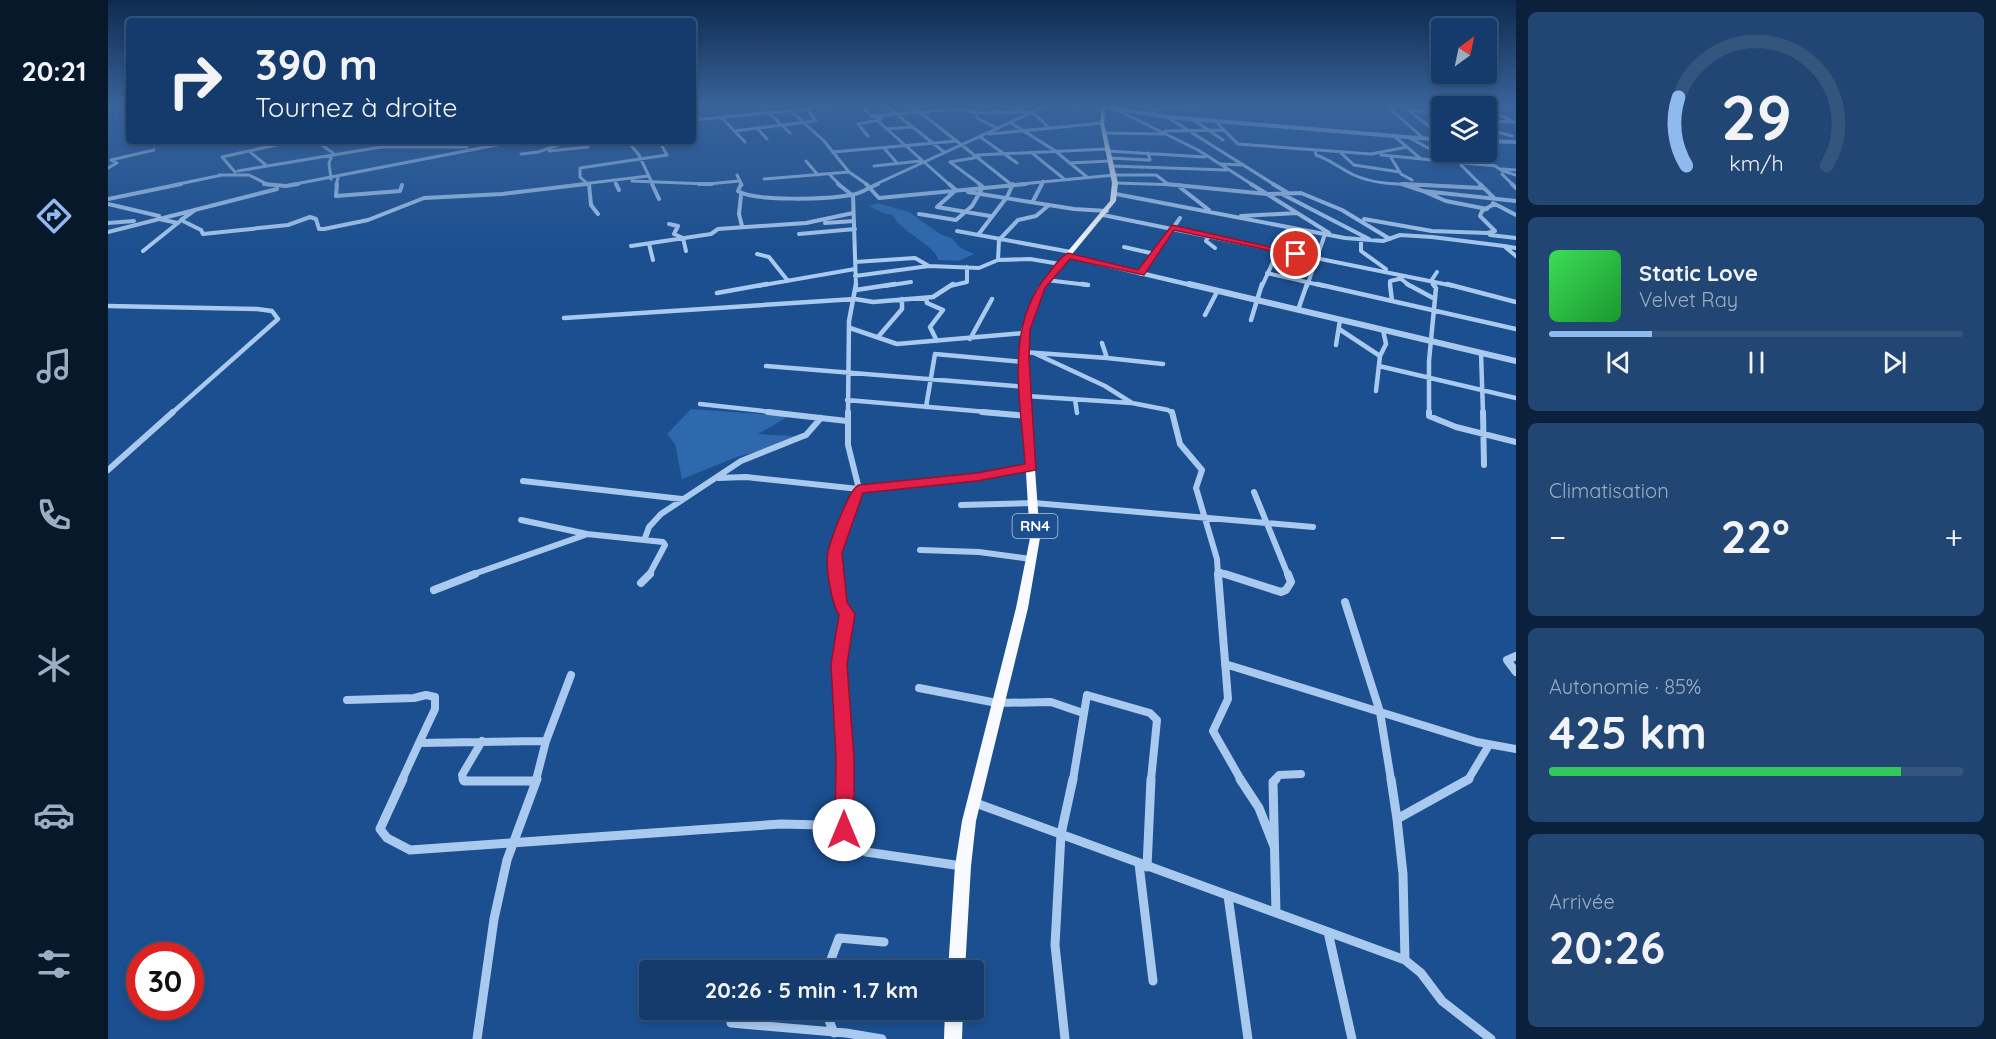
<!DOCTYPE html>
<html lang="fr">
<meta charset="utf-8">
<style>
body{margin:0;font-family:Quicksand,sans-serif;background:#214673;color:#f1f3f6;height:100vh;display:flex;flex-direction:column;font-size:22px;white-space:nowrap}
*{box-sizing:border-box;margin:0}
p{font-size:20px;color:#9dadc1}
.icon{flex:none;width:33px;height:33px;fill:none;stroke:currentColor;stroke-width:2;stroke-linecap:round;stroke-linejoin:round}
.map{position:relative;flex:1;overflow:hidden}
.panel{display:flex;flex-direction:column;gap:12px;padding:12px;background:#0b203b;width:480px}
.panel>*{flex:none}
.hud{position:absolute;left:18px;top:18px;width:570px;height:126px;border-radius:6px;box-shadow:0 3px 9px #0003,0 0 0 2px #33557e;background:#143b6b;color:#f1f3f6;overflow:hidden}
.needle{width:39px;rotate:33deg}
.controls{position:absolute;left:1323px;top:18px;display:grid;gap:12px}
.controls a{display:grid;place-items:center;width:66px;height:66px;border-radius:6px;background:#143b6b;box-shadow:0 3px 9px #0003,0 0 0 2px #33557e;font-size:30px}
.speed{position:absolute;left:18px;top:942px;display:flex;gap:12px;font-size:30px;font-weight:700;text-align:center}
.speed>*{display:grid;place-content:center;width:78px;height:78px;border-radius:50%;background:#143b6b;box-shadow:0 3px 9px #0003,0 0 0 2px #33557e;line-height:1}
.speed .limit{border:9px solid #d22;background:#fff;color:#111}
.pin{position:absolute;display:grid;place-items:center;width:51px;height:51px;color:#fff;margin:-26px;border:3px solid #fff;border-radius:50%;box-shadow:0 2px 6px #0007}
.me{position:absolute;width:66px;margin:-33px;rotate:0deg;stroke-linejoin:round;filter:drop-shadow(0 0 4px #0008)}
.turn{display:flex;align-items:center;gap:21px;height:126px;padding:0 30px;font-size:27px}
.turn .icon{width:78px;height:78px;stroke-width:2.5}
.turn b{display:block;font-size:42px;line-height:51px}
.big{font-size:45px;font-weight:700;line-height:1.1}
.panel .widget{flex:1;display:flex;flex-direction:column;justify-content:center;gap:9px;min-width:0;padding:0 21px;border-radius:9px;background:#214673}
.panel .dial{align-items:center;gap:0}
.dial svg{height:156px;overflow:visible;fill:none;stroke:#33557e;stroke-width:7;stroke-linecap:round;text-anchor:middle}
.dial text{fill:#f1f3f6;stroke:none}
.song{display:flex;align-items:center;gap:18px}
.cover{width:72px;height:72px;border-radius:9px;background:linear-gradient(135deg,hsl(130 70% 55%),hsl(130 70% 35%))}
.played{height:6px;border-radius:3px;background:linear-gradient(90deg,#90b9f0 25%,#33557e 25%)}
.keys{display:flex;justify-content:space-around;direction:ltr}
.heat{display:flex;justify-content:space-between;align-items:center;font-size:33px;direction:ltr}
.charge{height:9px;border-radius:4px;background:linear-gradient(90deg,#34c759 85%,#33557e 0)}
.trip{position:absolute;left:531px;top:960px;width:345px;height:60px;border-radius:6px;background:#143b6b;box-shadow:0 3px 9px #0003,0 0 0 2px #33557e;font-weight:700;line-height:60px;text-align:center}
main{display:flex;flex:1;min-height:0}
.tabs{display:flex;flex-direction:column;width:108px;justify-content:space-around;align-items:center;background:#08182b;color:#9dadc1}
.tabs .icon{width:42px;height:42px}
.tabs .selected{color:#90b9f0}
.tabs b{font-size:27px;color:#f1f3f6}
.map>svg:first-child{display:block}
.green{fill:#2e69ad}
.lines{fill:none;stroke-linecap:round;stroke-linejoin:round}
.minor-far5{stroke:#a9c9ee;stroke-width:3}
.minor-far4{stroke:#a9c9ee;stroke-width:4}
.minor-far3{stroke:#a9c9ee;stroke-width:4.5}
.minor-far2{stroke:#a9c9ee;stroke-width:6}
.minor-far1{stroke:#a9c9ee;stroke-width:8}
.minor{stroke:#a9c9ee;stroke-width:9}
.tertiary-far2{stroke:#a9c9ee;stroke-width:4}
.tertiary-far1{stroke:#a9c9ee;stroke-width:4.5}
.tertiary{stroke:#a9c9ee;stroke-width:6}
.trunk{fill:#f8faff;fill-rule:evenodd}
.route{fill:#e11d48;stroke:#92132f;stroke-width:1.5}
.labels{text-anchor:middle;stroke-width:5;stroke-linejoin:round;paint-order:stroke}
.shield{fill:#1b4f8f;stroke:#bbcadd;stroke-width:1.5}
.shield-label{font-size:15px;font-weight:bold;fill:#fff}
</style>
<main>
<nav class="tabs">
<b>20:21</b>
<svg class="icon selected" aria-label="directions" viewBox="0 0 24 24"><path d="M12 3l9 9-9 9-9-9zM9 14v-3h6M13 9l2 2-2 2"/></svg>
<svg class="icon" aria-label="music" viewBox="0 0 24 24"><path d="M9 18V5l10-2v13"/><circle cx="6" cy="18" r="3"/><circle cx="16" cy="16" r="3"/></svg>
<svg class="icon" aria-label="phone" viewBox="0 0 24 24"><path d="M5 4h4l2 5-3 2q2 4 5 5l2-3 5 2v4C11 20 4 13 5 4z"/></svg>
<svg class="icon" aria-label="climate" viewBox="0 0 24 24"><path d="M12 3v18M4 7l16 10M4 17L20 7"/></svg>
<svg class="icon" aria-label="car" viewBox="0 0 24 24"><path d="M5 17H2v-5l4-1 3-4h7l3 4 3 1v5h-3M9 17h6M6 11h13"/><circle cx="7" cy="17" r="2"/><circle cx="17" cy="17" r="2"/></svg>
<svg class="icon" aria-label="filters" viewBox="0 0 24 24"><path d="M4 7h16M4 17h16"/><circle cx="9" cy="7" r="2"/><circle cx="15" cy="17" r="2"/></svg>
</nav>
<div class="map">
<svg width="1408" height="1039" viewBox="0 0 1408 1039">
<rect width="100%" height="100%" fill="#1b4f8f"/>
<path class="green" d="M 769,203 L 801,212 L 832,234 L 844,238 L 851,247 L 866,254 L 851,261 L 830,260 C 829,246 792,232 785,215 L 775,213 L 761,206 Z
M 583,409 L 681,416 L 650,434 L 703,437 L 629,457 L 574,479 L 567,444 L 559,434 Z"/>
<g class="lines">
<path class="minor-far5" d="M 760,105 L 756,108 L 763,116 L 773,118 L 771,122 L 842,185
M 777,105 L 836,152
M 802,105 L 812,112 L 856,109 L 867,113 L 919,112
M 876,105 L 889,111
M 901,105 L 929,116 L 941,128
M 953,105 L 973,106
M 1278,105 L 1315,138
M 1393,105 L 1398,108
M 699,108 L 728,105
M 1009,110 L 1090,150 L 1145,185
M 683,111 L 716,141 L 741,172 L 760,185
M 661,113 L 682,133
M 869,113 L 869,118 L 889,128
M 1334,114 L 1300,110 L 1334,136
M 1389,114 L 1402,120
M 1045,115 L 1045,110 L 1049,109 L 1097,105
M 764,116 L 812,112 L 904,185
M 1059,117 L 1167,185
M 614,118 L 637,142
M 1084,119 L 1115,140
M 585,120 L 699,109 L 698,105
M 1107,121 L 1130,144 L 1263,154 L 1299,147
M 1378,121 L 1406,122
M 903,123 L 946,150 L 979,177
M 649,128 L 659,139
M 778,129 L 804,127
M 1378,129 L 1404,136
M 626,131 L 708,121 L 699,109
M 1057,131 L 1116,130
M 996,133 L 1055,134
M 881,134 L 994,123
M 760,136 L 750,124 L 771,120
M 871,136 L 909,163
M 1286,136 L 1313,159
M 1300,137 L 1333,155 L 1358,159
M 1325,139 L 1334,144
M 208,141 L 225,153 L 221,163 L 223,179
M 524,141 L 523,145 L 531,155 L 545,185
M 523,142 L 535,141
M 776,148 L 789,163
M 1207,150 L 1208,155 C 1223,160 1233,169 1246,175 C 1270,186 1298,184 1323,185
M 441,151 L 480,147
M 999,151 L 1097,157
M 725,152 L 849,141
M 1232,152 L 1246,165 L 1292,172
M 1364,152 L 1395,171 L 1408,175
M 924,153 L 955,178
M 413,154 L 430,152 L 462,141
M 869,155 L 999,149
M 1273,155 L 1388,166
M 1282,156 L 1293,174 L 1304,180
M 1001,158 L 1042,160 L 1040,153
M 3,160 L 46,150
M 698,161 L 710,175
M 842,162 L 871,157
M 842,162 L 873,185
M 961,163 L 1002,161
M 1113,164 L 1136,165
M 1353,165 L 1373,185
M 159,166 L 273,147 L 359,147
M 766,166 L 812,161
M 1003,166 L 1119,170
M 0,168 L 9,163 L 3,160
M 1394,169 L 1408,170
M 130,171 L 159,166 L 141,151 L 186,141
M 127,172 L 114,157 L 141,151
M 721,174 L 732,185
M 1394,174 L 1405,185
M 111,175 L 141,175 L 161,185
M 629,175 L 634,185
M 656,179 L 741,172
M 506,180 L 509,185
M 524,181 L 600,184 L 631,181
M 1007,183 L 1073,185
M 1294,184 L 1297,185
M 66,185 L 114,175
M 182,185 L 409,141
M 228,185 L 230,178
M 466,185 L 540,176
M 481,185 L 472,177 L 472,168 L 559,155 L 551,141
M 766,185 L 940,105
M 903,185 L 1006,175 L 1048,175 L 1060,184
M 933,185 L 935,181"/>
<path class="minor-far4" d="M 156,184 L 178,186 L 190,184
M 229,184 L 228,196 L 292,191 L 294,185
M 481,184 L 483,205 L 490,214
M 508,184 L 511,190
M 544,184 L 551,199
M 591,184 L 604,184
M 633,184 L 630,191 C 647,202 721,199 743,195 C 752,194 762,187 770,184
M 730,184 L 744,195
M 758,184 L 771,198 L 918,184
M 1058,184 L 1159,194 L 1193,193 L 1234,210 L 1282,239
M 1143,184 L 1221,233
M 1165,184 L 1180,193
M 1294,184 L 1315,191
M 1296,184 L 1374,188
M 1372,184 L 1386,198
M 1404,184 L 1408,188
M 1069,185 L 1101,210
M 860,192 L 966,209 L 999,211
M 1008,194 L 1237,238 L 1275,241 L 1292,235 L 1324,237 L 1396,246 L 1408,256
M 1174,194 L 1261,239
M 633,195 L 631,214 L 634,226
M 745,195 L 748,286
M 0,199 L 73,184
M 925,201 L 934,184
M 1385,203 L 1408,215
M 0,204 L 51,216
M 829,207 L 848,190 L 841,184
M 829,207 L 882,216
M 1379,209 L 1338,201 L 1315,191 L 1408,201
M 87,210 L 73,220 L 93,230 L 95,234 L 180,225 L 202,217 L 208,219 L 211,229 L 216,229 L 260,220 L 316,198 L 394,194 L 478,184
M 811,214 L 848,220 L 864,206 L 875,187 L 871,184
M 995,215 L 1346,286
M 1133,216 L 1189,213
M 51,219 L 70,223
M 1256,219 L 1324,231 L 1379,233 L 1387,231 L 1372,216 L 1374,211 L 1386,204
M 0,223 L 26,221
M 717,223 L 746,221
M 561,224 L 570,226 L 566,234 L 575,238 L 578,251
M 849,231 L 963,252
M 0,232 L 169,189
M 691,234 L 747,229
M 870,235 L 899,197 L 905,184
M 1101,235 L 1098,241 L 1107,248
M 1382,235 L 1408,238
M 1253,240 L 1253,251 L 1278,269
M 541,244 L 545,260
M 523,246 L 603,234 L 610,229 L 698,223 L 745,213
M 1396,246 L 1408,248
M 1016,247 L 1047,254
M 35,251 L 71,222
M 649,254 L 661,257 L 680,281
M 890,260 L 891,240 L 910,220 L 928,216 L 941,205
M 747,262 L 807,258 L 821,266
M 1159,273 L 1216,286
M 1033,274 L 1072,218
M 1287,274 L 1302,286
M 747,276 L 821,266 L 871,268 L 890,260 L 922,259 L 952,264
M 938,280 L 980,285
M 650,286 L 747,269
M 777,286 L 803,282
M 842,286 L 859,282 L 859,267
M 1154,286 L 1181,227
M 1199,286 L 1217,234
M 1282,286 L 1282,281 L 1291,279
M 1326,286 L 1323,281 L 1329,272"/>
<path class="minor-far3" d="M 974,284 L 980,285
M 1209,284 L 1408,329
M 1282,284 L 1284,301
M 1299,284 L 1327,299
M 1339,284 L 1408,302
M 748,290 L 787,284
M 609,293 L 659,284
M 818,298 L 819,303 L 835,310 L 822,327 L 829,341
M 0,306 L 149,309 L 164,311 L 170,319 L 64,413
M 1190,310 L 1199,284
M 1097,315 L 1109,292
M 456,318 L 747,299 L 765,302 L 825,297 L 845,284
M 1143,320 L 1154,284
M 742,328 L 789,344 L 916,333
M 1231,329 L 1272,356 L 1268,391
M 770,337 L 794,309 L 794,299
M 862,339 L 884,299
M 1228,345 L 1232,320
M 915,352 L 999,358 L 994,343
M 926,353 L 997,386 L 1024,403 L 1060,410 L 1064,413
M 1373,353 L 1375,413
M 1272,356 L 1278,344 L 1275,330
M 999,358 L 1055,364
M 658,366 L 918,387
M 1271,366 L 1408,398
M 918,396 L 1023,403
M 967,399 L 969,413
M 739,400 L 891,413
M 592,404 L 673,413
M 818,407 L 827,354 L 916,362
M 740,413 L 741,321 L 748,284
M 1321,413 L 1321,361 L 1328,288 L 1325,284"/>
<path class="minor-far2" d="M 660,412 L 739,421
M 874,412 L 920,416
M 1064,412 L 1072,444 L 1094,470 L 1088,488 L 1109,559 L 1110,575
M 1321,412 L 1321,416 L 1348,427 L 1408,442
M 1375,412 L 1376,465
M 0,470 L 65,412
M 610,478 L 638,477 L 751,489 L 869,477 L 923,467
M 415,481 L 574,499
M 1146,492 L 1180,575
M 853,505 L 926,503 L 1205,527
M 413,520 L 479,534 L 555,542 L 557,545 L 541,575
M 537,538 L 541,527 L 553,514 L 633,461 L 698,435 L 713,418
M 812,550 L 871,552 L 923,559
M 1110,571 L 1121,575
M 363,575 L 477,535
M 728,575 L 733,535 L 751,489 L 740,445 L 740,412"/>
<path class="minor-far1" d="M 728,574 L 732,600 L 739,614 L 731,664 L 737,780
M 1110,574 L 1120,699 L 1105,731 L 1133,780
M 1117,574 L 1173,592 L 1178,590 L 1183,582 L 1180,574
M 533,583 L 542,574
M 326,590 L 367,574
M 1237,602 L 1272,712 L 1283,780
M 1408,656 L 1399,660 L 1408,672
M 1117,664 L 1369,742 L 1408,749
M 811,688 L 889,703 L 943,702 L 975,713
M 239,700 L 306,698 L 318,695 L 327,697 L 327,709 L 311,743 L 438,741
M 294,780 L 311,743
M 356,780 L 354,775 L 374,741
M 428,780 L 438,741 L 463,675
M 965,780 L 979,695 L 1042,713 L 1049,720 L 1043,780
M 1167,780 L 1171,775 L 1193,774
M 1360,780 L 1381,745"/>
<path class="minor" d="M 295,779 L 272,829 L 279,838 L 302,850 L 673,824 L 714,825 L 736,829 L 749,847 L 758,852 L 854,866
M 355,779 L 356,781 L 428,781
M 1132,779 L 1151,808 L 1166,846
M 1168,779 L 1165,782 L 1168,913
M 1283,779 L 1289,819
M 865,802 L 1297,960 L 1313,973 L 1334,1001 L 1383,1039
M 736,830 L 737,779
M 1031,864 L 1045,981
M 1039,867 L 1043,779
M 1120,896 L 1140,1039
M 1220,932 L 1244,1039
M 1297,960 L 1295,874 L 1289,819 L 1361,779
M 719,970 L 731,938 L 776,942
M 717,1010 L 726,1033
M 623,1023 L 738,1033 L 774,1039
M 369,1039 L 386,919 L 399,860 L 429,779
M 957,1039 L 947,945 L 953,834 L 965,779"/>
<path class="tertiary-far2" d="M 997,107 L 1059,117 L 1334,140
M 1378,141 L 1408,142"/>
<path class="tertiary-far1" d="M 960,256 L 1087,286"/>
<path class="tertiary" d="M 1081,284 L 1408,361"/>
<path class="trunk" d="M 994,105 L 998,105 L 996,123 L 1010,183 L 1008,201 L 936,288 L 921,330 L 919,359 L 932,538 L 920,608 L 868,821 L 863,866 L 857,970 L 840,970 L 847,866 L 854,821 L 908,608 L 922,538 L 911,359 L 913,330 L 929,288 L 1002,201 L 1004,183 L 992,123 Z
M 837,1010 L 855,1010 L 854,1039 L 836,1039 Z"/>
</g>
<linearGradient id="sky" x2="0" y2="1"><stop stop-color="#0f2b4f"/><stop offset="0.42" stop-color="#39639b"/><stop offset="1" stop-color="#39639b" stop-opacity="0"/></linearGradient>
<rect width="1408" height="250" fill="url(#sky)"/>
<path class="route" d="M 1064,225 L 1193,254 L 1188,256 L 1066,230 L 1036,275 L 962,259 L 937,288 L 922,330 L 921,359 L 928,470 L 869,481 L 755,493 L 734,553 L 739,602 L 747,614 L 739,664 L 746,758 L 746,830 L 743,836 L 736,839 L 729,836 L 727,830 L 728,758 L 723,664 L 731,615 C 723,602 717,566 720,551 C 723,540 741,488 751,485 L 869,473 L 917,464 C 913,401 895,325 941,273 C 946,266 952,257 960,253 L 1030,270 Z"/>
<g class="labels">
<rect class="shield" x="904.5" y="514" width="45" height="24" rx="4.5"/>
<g class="shield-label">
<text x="927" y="531">RN4</text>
</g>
</g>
</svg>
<div class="controls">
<a><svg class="needle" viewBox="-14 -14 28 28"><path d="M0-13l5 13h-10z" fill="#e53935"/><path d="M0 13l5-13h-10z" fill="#9dadc1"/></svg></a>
<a><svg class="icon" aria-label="layers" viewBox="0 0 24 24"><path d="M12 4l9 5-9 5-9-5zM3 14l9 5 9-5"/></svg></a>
</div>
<div class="speed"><div class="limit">30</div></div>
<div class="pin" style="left:1188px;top:254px;background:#d93025"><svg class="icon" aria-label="arrive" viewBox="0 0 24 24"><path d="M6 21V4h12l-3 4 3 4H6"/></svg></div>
<svg class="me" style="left:736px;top:830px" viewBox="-20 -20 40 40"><circle r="19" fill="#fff"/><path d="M0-13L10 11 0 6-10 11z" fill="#e11d48"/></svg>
<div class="trip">20:26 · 5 min · 1.7 km</div>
<div class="hud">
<div class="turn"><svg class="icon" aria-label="right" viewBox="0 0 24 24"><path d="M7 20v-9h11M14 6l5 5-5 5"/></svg><div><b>390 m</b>Tournez à droite</div></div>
</div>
</div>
<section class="panel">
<div class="widget dial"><svg viewBox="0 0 100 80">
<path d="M14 69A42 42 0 1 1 86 69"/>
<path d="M14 69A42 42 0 0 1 10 34" stroke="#90b9f0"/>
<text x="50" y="56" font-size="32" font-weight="700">29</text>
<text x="50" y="72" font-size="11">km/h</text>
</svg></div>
<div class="widget">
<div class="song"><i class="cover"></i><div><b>Static Love</b><p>Velvet Ray</p></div></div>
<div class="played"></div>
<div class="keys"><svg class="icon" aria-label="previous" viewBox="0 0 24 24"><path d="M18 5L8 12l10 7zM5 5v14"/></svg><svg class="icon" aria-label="pause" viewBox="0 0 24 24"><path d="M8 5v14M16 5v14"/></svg><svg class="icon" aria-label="next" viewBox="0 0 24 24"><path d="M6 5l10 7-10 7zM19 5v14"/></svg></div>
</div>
<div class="widget"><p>Climatisation</p>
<div class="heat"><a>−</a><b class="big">22°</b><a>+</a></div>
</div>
<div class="widget"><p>Autonomie · 85%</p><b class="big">425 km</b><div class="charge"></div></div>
<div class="widget"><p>Arrivée</p><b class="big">20:26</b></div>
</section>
</main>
